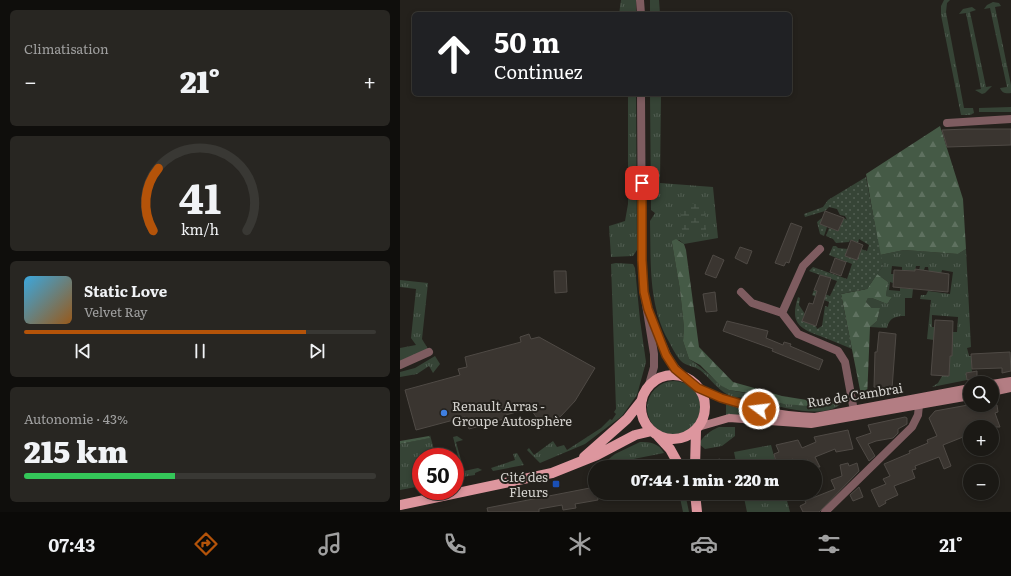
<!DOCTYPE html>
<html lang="fr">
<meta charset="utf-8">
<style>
body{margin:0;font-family:Literata,serif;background:#282622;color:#f1f3f6;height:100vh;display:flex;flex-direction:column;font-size:15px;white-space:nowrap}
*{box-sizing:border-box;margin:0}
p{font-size:13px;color:#a0a0a0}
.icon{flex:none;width:22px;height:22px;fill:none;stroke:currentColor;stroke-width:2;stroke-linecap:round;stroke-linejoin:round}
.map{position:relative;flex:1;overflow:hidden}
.details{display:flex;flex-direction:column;gap:10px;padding:10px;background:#0f0e0c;width:400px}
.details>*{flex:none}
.hud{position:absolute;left:12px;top:12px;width:380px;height:84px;border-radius:6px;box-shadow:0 2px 6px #0003,0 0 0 1px #393834;background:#202124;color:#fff;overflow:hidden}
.fabs{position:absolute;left:563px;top:376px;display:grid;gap:8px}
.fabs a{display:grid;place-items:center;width:36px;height:36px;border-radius:50%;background:#1b1915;box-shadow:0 2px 6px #0003,0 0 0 1px #393834;font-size:20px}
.speed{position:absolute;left:12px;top:448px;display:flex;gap:8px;font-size:20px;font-weight:700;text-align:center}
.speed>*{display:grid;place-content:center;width:52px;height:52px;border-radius:50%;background:#1b1915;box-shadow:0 2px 6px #0003,0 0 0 1px #393834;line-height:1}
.speed .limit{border:6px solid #d22;background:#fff;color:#111}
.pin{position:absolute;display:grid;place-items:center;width:34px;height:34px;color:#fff;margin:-17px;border-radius:8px;box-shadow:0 2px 6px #0006}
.me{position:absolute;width:44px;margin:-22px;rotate:285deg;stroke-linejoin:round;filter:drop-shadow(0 0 3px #0008)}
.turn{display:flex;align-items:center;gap:14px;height:84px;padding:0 16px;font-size:18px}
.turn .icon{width:52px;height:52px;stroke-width:2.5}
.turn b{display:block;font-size:28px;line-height:34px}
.big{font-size:30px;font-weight:800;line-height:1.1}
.details .card{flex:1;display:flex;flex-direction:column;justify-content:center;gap:6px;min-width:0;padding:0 14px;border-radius:6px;background:#282622}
.details .dial{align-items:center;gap:0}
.dial svg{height:104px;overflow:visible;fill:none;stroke:#393834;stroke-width:7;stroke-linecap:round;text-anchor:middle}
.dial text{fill:#f1f3f6;stroke:none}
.song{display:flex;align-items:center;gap:12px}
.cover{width:48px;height:48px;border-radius:6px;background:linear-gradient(135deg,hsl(200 70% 55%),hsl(30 70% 35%))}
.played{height:4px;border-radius:2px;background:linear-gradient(90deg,#b45309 80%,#393834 80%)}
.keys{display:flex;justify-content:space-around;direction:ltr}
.heat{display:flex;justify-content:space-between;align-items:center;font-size:22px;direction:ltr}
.charge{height:6px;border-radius:3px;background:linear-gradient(90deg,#34c759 43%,#393834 0)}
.trip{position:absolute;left:188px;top:460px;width:234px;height:40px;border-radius:20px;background:#1b1915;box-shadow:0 2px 6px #0003,0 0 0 1px #393834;font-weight:800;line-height:40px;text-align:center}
.tab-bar{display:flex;height:64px;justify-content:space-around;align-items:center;background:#0b0a08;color:#a0a0a0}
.tab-bar .icon{width:28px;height:28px}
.tab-bar .current{color:#b45309}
.tab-bar b{font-size:18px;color:#f1f3f6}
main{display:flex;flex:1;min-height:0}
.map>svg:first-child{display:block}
.grass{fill:url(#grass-tufts)}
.forest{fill:url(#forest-firs)}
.wetland{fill:url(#wetland-marsh)}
.garden{fill:url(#garden-dots)}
.building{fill:#3a3530;stroke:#4f4a45}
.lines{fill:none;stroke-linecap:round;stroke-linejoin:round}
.minor{stroke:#7e5c60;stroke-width:8}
.secondary{stroke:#b37d83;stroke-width:8}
.primary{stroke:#dd969e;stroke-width:10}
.route-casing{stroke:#753606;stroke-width:10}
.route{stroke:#b45309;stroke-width:7}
.shop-dot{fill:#3f7fe0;stroke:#24211c;stroke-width:1.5}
.transit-dot{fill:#1a4fb4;stroke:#24211c;stroke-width:1.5}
.labels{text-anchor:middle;stroke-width:4;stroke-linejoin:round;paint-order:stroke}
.street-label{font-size:13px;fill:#d3d1cd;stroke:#24211c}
.poi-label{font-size:13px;fill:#d3d1cd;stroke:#24211c;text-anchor:start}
</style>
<main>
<section class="details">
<div class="card"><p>Climatisation</p>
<div class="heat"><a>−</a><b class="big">21°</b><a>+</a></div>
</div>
<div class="card dial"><svg viewBox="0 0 100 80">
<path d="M14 69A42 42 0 1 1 86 69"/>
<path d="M14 69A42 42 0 0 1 18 21" stroke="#b45309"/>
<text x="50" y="56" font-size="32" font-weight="700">41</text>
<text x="50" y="72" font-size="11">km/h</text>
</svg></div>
<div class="card">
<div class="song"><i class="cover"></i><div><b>Static Love</b><p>Velvet Ray</p></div></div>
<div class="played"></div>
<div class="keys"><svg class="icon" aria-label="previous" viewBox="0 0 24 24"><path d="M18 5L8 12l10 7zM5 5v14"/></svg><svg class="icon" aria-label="pause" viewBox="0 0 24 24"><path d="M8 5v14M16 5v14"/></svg><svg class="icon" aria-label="next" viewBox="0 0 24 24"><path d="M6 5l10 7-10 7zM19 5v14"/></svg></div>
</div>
<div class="card"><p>Autonomie · 43%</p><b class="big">215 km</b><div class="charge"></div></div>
</section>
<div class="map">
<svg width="611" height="512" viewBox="0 0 611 512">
<defs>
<pattern id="grass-tufts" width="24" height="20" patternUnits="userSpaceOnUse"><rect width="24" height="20" fill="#364436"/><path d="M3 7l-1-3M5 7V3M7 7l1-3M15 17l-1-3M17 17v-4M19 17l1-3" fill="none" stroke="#525e52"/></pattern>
<pattern id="forest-firs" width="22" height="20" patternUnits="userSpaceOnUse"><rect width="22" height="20" fill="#455a46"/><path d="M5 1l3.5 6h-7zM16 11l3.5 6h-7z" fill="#5f7160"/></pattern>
<pattern id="wetland-marsh" width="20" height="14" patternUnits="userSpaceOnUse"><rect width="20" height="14" fill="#364436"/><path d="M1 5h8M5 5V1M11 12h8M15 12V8" fill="none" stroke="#525e52"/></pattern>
<pattern id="garden-dots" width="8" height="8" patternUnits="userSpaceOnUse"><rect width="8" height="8" fill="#364436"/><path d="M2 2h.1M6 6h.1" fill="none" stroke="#525e52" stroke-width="1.8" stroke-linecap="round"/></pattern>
</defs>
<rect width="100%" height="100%" fill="#24211c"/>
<path class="grass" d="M 221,0 L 236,0 L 236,14 L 219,14 Z
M 250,0 L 259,0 L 260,14 L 250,14 Z
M 544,0 L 550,0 L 547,3 L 546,12 L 564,108 L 573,108 L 574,113 L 570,115 L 561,115 L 541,15 L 541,6 Z
M 593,2 L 599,3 L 601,6 L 595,7 L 611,85 L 611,93 C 606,94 602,93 600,88 L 607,87 L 590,8 L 584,9 L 587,5 Z
M 572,7 L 576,10 L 570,12 L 586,87 L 592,86 L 585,93 L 582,94 L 575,90 L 581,89 L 566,13 L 559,14 L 563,9 Z
M 228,94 L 236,94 L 237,250 L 233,256 L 211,257 L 209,226 L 225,221 L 228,204 Z
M 250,94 L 261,94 L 260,183 L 313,187 L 318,238 L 284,244 L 279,240 L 272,243 L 280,290 L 284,328 L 283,341 L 289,359 C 304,368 314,381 329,390 L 422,407 L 427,401 L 443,395 L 443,401 C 427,424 368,403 345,398 C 341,397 337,398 333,397 C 319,392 311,379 300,370 C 294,366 286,366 281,361 C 276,356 272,347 268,340 C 248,304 251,261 250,221 L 255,213 L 251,210 Z
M 611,107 L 611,112 L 579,112 L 579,108 Z
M 566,249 L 571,347 L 567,348 L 569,356 L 571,356 L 572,372 L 566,373 L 567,380 L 532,387 L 538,383 L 542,376 L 549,376 L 550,356 L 552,356 L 552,332 L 557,332 L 558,317 L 532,315 L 532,327 L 535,327 L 534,340 L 527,339 L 531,300 L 520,299 L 521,295 L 526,295 L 528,291 L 550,294 L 553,272 L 542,270 L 541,274 L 529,273 L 528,267 L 525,267 L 524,270 L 519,270 L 520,266 L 516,266 L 515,271 L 502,270 L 502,267 L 492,266 L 491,274 L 494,274 L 493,283 L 490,282 L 489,290 L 500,291 L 500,288 L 513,289 L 512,298 L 505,298 L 505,316 C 495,316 489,318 487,328 L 470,327 L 477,321 L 480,308 L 472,308 L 466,302 L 468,298 L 472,298 L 487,304 L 492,297 L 486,296 L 488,282 L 477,274 L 483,266 L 480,255 L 504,250 L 558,254 Z
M 216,263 L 233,264 L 235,268 L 240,320 L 246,362 L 237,395 L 222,416 L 185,444 L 140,463 L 127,450 L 129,448 L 134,455 L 153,441 L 157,447 L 164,445 L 167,450 L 201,428 L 210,419 L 212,420 L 216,414 L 214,412 L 216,409 L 211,264 Z
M 0,280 L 28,283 L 22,339 L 28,349 L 0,361 L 0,348 L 16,345 L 11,338 L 16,289 L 0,287 Z
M 35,356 L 40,364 L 33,373 L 29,366 L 17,374 L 0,377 L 0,372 L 15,368 Z
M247 408a27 27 0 1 1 54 0a27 27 0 1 1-54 0Z
M 326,404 L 374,417 L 417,421 L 326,415 Z
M 319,427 L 335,427 L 335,436 L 322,446 L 305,449 L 299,444 C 304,435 310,431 319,427 Z
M 30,435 L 36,457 L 21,457 L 21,486 L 0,490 L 0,444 L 29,438 Z
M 57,436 L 63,440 L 56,442 L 64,471 L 78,468 L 82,470 L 75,473 L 75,475 L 55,478 L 63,475 L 53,437 Z
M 240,442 C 250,442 259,443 264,453 L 208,464 L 205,462 L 215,454 Z
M 371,445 L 377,467 L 337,467 L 334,452 Z
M 117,453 L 124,465 L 93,471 L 91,468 L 115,460 L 113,454 Z
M 279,493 L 285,493 L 289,512 L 283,512 Z
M 343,493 L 385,493 L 390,512 L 347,512 Z"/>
<path class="forest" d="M 540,126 L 563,199 L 566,249 L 558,254 L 504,250 L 480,255 L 466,174 Z
M 276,239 L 284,244 L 286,250 L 299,347 L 333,382 L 382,396 L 413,401 L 427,401 L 422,407 L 384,404 L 349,393 L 329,390 L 320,385 L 300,365 L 289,359 L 283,341 L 284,328 L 280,290 L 272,243 L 272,241 Z
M 477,274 L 488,282 L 486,296 L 492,297 L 487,304 L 472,298 L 468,298 L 466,302 L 472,308 L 480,308 L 477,321 L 470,327 L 467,399 L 462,400 L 441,294 L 467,289 Z
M 29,436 L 30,438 L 0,444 L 0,441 Z"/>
<path class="wetland" d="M 286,203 L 304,204 L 306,230 L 282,230 L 280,208 Z"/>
<path class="garden" d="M 466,177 L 483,266 L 467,289 L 441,294 L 452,349 C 442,345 431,340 420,336 C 398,328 390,322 398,297 L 400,298 L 399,305 L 405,314 L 403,321 L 416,326 L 417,329 L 422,326 L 425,306 L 428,307 L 429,302 L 412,295 L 414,290 L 430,296 L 437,281 L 409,271 L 413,267 L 447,279 L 452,264 L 429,255 L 433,246 L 436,246 L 438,248 L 448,249 L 446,255 L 457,260 L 461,249 L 467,251 L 469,245 L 459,239 L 458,243 L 450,240 L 449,242 L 436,243 L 433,239 L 426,236 L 429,228 L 438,231 L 444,218 L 447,220 L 445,216 L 440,215 L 437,209 L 429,207 L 425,211 L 405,217 L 404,214 L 423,207 L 428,200 Z
M 423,217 L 420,224 L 427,227 L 424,236 L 420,234 L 417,222 Z"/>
<path class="building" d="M 567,129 L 611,129 L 611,145 L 547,147 L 542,130 Z
M 425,211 L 444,218 L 438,231 L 420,224 Z
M 391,223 L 402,227 L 389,263 L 386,262 L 384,266 L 375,263 Z
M 451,240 L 463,245 L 457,260 L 445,256 Z
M 340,247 L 352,251 L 347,264 L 335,258 Z
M 313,255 L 324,260 L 316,278 L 305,274 Z
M 435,258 L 446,262 L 441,276 L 430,272 Z
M 515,269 L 549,274 L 548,292 L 493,287 L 494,270 L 515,271 Z
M 154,271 L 166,271 L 167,292 L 155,293 Z
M 420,275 L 431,278 L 416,326 L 402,321 L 409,303 L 413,304 L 417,291 L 414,290 Z
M 315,292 L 317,311 L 306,312 L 303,294 Z
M 535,320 L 553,321 L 552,356 L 550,356 L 549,376 L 531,375 Z
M 327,321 L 368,331 L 366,338 L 383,345 L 384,342 L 391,344 L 390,346 L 423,360 L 419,370 L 372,351 L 373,349 L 323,331 Z
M 479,332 L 496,334 L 492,389 L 474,387 L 475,352 L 477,352 Z
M 129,334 L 131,339 L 139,337 L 195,368 L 175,401 L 161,416 L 144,428 L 130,408 L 106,415 L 107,418 L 69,429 L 65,417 L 16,430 L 5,390 L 60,375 L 58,369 L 67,367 L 65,357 L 121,342 L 120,337 Z
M 610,352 L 611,371 L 602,373 L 602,368 L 572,369 L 571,354 Z
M 577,371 L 577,378 L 567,380 L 566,373 Z
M 568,405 L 569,408 L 577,405 L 597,405 L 598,412 L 595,413 L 600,427 L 570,427 L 570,436 L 564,439 L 563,437 L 543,445 L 551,466 L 544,469 L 539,457 L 515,466 L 516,469 L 512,470 L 515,478 L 494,486 L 498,495 L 485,501 L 486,503 L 479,507 L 471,490 L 486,484 L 483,479 L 490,476 L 484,464 L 510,453 L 509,451 L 528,443 L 527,440 L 537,436 L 529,418 L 535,411 Z
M 505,417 L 507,418 L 507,424 L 498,429 L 498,433 L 493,438 L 476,441 L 468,444 L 475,456 L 469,461 L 456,438 L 471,433 L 468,425 Z
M 448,430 L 453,449 L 436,452 L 435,449 L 415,457 L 420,467 L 412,467 L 408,460 L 396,465 L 393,459 L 377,466 L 374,454 L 379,452 L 376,445 L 398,440 L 402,448 L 416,442 L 414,437 Z
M 320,459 L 322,467 L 302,467 L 302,463 Z
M 448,463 L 449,466 L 457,463 L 459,471 L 419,512 L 403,512 L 400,506 L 406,503 L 405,501 L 435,489 L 431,480 L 442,476 L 440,465 Z
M 195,487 L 195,493 L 197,493 L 198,500 L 175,504 L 176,508 L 163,510 L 162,505 L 139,509 L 139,512 L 88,512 L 87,508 Z
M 459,487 L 463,497 L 453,501 L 450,495 Z"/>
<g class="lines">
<path class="minor" d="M 240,0 L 241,14
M 241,94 L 242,260 L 244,292 L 254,354 L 254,367 L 248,388
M 547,123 L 611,119
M 341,292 L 352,303 L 382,313 L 398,334 L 438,351 L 445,362 L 454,411
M 382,313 L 403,266 L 420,249
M 252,320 L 270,362 L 284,377
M 0,365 L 29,352
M 425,512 L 512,427 L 518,415 L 519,405"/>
<path class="secondary" d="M 592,384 L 611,381
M 298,388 C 334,405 376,416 415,417 L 570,388
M 592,392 L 611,388
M 298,427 L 329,418 L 411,424 L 570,396"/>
<path class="primary" d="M241 407a32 32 0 1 1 64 0a32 32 0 1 1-64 0Z
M 258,436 L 270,449 L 280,467
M 184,457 L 227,419 L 242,400
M 295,467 L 296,430
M 295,493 L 297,512
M 0,505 L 152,473 L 197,455 L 235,435 L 252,431"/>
</g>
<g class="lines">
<defs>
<path id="route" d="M 242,183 L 242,260 L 244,292 L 248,309 L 266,355 L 275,369 L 298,388 L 321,398 L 359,409"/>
</defs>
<use href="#route" class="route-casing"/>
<use href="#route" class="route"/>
</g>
<circle class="shop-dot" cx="44" cy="413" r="4"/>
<rect class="transit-dot" x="152" y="480" width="8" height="8" rx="2"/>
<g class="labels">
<g class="street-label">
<text transform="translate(455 395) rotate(-9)" y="5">Rue de Cambrai</text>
</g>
<g class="poi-label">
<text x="52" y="411">Renault Arras -<tspan x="52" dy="15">Groupe Autosphère</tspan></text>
<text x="148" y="482" text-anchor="end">Cité des<tspan x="148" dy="15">Fleurs</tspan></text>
</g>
</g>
</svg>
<div class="fabs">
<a><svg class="icon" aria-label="search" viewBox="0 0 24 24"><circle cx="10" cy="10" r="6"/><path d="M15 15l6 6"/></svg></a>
<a>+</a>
<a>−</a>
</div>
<div class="speed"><div class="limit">50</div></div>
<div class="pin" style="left:242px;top:183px;background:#d93025"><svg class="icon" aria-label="arrive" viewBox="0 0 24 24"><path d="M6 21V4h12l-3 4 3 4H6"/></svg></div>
<svg class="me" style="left:359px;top:409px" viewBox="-20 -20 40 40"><circle r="17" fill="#b45309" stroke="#fff" stroke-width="3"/><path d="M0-11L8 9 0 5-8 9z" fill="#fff"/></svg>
<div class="trip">07:44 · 1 min · 220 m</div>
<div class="hud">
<div class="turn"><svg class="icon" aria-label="ahead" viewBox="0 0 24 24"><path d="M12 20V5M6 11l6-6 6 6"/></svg><div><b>50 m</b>Continuez</div></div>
</div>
</div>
</main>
<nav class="tab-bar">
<b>07:43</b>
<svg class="icon current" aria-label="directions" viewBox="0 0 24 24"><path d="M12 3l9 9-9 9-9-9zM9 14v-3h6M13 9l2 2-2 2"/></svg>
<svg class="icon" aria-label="music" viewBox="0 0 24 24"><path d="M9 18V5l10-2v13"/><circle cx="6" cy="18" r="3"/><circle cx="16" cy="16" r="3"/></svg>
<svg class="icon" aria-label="phone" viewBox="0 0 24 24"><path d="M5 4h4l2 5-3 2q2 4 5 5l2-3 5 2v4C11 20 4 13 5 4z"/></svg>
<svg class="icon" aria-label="climate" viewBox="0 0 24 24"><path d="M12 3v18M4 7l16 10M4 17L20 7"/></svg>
<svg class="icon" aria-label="car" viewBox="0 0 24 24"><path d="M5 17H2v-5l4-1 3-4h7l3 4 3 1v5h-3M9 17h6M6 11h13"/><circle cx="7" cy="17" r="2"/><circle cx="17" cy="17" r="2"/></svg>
<svg class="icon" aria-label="filters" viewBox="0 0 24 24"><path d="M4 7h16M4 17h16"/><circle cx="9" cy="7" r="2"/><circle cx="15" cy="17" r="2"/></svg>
<b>21°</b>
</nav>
